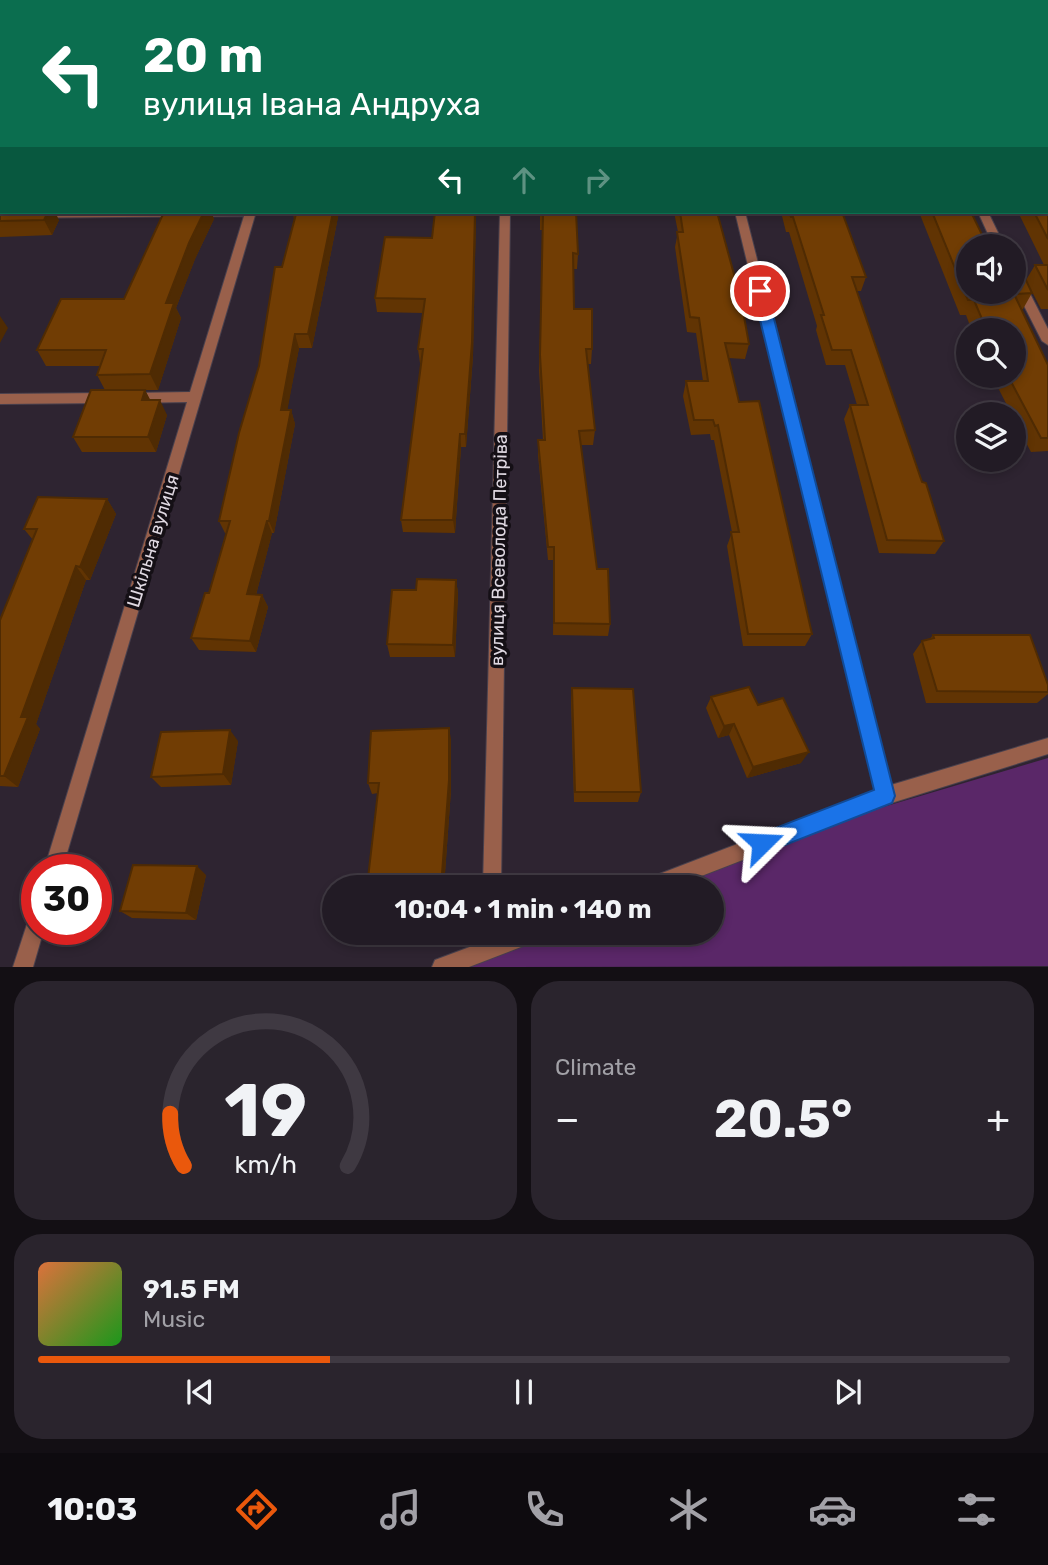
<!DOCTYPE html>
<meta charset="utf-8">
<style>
body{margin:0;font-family:Rubik,sans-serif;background:#2a242d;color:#f1f3f6;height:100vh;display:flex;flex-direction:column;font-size:26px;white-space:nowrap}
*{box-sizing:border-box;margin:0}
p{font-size:23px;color:#a2a1a7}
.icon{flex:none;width:38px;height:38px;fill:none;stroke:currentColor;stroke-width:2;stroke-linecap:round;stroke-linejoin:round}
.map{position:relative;height:967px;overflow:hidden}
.panel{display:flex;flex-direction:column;gap:14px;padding:14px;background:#130f14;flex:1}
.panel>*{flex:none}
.guide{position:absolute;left:0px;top:0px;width:1048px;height:214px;box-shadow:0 4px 10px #0003,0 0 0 2px #3f3942;background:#0b6e4f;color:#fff;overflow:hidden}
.fabs{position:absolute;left:956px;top:234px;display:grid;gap:14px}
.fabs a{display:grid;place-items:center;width:70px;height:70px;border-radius:50%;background:#221b25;box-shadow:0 4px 10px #0003,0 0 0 2px #3f3942;font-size:35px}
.speed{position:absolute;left:21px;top:854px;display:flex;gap:14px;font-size:35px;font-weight:700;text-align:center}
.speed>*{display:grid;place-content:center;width:91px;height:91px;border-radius:50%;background:#221b25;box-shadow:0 4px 10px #0003,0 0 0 2px #3f3942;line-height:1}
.speed .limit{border:10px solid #d22;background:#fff;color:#111}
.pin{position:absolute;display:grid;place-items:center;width:60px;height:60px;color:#fff;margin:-30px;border:4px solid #fff;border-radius:50%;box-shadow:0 2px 7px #0007}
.me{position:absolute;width:77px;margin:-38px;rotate:69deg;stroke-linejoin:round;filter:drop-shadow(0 0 5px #0008)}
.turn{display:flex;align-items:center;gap:24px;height:147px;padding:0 28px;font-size:32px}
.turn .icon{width:91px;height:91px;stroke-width:2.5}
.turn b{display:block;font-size:49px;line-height:60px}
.lanes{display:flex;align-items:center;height:66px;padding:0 28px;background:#0003;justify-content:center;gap:35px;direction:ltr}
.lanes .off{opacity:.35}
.big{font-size:52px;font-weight:700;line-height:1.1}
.panel .card{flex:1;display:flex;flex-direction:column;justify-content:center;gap:10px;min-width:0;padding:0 24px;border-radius:28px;background:#2a242d}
.panel .dial{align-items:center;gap:0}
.dial svg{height:182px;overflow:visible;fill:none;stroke:#3f3942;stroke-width:7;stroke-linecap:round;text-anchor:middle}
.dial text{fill:#f1f3f6;stroke:none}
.song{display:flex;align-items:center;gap:21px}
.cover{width:84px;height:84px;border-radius:10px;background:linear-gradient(135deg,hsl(20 70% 55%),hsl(120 70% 35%))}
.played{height:7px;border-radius:4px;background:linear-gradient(90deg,#ea580c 30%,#3f3942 30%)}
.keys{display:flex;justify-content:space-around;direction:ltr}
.heat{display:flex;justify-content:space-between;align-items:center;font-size:38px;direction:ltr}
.panel .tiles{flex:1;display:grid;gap:14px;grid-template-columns:1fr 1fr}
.card:last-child{grid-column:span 2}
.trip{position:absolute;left:322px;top:875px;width:402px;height:70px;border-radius:35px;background:#221b25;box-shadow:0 4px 10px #0003,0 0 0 2px #3f3942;font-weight:700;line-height:70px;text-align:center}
.dock{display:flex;height:112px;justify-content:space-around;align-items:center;background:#0e0b0f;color:#a2a1a7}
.dock .icon{width:49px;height:49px}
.dock .selected{color:#ea580c}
.dock b{font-size:32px;color:#f1f3f6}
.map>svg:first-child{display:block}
.green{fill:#5a2768}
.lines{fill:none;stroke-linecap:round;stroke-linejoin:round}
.street-casing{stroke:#4a414d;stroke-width:2}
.street{fill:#99604b;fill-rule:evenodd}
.wall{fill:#613403}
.shaded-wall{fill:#4f2b03}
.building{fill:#713d04;stroke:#4f2b03;stroke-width:2}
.route{fill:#1a73e8;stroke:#114b97;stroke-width:2}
.labels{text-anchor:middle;stroke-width:7;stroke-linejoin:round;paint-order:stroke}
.street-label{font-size:18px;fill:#e0d9e2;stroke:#140f15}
</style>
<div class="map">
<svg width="1048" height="967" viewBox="0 0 1048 967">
<rect width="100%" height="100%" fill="#2e2431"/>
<path class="green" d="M 1048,758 L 1048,966 L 459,967 L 542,933 L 712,933 L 712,887 L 654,887 L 762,843 Z"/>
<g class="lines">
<defs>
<path id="street" d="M 307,0 L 315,0 L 306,2 Z
M 505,0 L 513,0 L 513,2 L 505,2 Z
M 684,0 L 692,0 L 692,2 L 684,2 Z
M 0,212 L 256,212 L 62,870 L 44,870 L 187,402 L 131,403 L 125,398 L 131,393 L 190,392 L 244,216 L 0,218 Z
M 500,212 L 510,212 L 501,887 L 483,887 Z
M 735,212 L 745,212 L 891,785 L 1048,738 L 1048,754 L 885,805 L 673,887 L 640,887 L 642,880 L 649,878 L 875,791 Z
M 978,212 L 988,212 L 1005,247 L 994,247 Z
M 1013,268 L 1019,272 L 1048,329 L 1048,345 L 1042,341 L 1013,284 Z
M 104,393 L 110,398 L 104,403 L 0,404 L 0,394 Z
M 37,913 L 37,929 L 44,929 L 33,967 L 13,967 L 30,915 Z
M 507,933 L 542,933 L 539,940 L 469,967 L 432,967 L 435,960 Z"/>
</defs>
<use href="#street" class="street-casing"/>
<use href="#street" class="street"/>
</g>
<path class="wall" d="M 599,0 L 663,0 L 664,2 L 599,2 Z
M 1008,0 L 1048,0 L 1048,62 L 1046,59 L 1046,2 L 1009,2 Z
M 0,30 L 2,30 L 2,119 L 0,119 Z
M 0,158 L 2,158 L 2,212 L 59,220 L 52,235 L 0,237 Z
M 1048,162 L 1048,309 L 1041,309 L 1026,280 L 1035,265 L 1044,265 L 1018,212 L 1046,212 Z
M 164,212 L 211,212 L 214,219 L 195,259 L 176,308 L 181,318 L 158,390 L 145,390 L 150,400 L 167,415 L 156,452 L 82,452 L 73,437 L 105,390 L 97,375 L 100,366 L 46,366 L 37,350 L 124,299 Z
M 293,212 L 339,212 L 312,348 L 299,348 L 287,410 L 291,410 L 295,424 L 274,533 L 272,533 L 256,595 L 262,595 L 268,607 L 256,652 L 199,650 L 191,638 L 209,593 L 226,533 L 225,533 L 219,521 L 259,366 L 282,267 L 294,220 Z
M 435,212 L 476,212 L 473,356 L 466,447 L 461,447 L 455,533 L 403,532 L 401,520 L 421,363 L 420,363 L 418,349 L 423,313 L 377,312 L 375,298 L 432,238 Z
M 540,212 L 576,212 L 578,254 L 577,269 L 573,269 L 574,309 L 592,349 L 591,364 L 588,364 L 595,430 L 593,445 L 581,445 L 597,569 L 610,624 L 608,636 L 553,635 L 554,560 L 548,560 L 538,455 L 538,440 L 543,440 L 539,370 L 543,230 L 540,230 Z
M 674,212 L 717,212 L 749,344 L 745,359 L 728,358 L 739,402 L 812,634 L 805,646 L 743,646 L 727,546 L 732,532 L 714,440 L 711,440 L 710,434 L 691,435 L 683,396 L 686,381 L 703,381 L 696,333 L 687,332 L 675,247 L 678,232 Z
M 781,212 L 842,212 L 866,277 L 861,291 L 857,291 L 922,482 L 944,541 L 935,554 L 879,553 L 844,419 L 850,405 L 857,405 L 845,365 L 826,365 L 816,330 L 817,326 L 789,232 L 786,232 Z
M 919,212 L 971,212 L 968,247 L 1032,293 L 1023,309 L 1021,309 L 1048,365 L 1048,451 L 1031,452 L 1013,418 L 1013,415 L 1012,415 L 992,376 L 1013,376 L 1013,331 L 972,331 L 966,315 L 960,315 Z
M 107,499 L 116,514 L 90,580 L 86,580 L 36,724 L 40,729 L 18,787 L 0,786 L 0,620 L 33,540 L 24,529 Z
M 456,580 L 458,593 L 455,657 L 390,657 L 387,644 L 416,590 Z
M 933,635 L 1048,685 L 1048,694 L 1037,703 L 926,703 L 913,654 L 922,641 L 929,640 Z
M 572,688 L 641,792 L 638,802 L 574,802 L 571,700 Z
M 711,697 L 758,705 L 801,763 L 747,778 L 729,735 L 718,738 L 706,708 Z
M 451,739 L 451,790 L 444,887 L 367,887 L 378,793 L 372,794 L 368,783 Z
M 238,741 L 231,785 L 161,787 L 151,777 Z
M 206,875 L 196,920 L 132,918 L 120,911 Z"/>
<path class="shaded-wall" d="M 48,212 L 55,212 L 59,220 L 52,235 L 44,220 Z
M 204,212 L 211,212 L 214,219 L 195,259 L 176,308 L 181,318 L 158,390 L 150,374 L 166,303 L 189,243 Z
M 333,212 L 339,212 L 312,348 L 308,334 Z
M 475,212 L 476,212 L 473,356 L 466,447 L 465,434 Z
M 0,316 L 8,328 L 0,343 Z
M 295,334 L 299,348 L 285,423 L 281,410 Z
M 145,390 L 153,405 L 142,400 Z
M 160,400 L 167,415 L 156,452 L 148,437 Z
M 291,410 L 295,424 L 274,533 L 269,521 Z
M 460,434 L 461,447 L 455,533 L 453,520 Z
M 107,499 L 116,514 L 90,580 L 80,567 Z
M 267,521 L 272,533 L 253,606 L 247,594 Z
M 76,566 L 86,580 L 36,724 L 40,729 L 18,787 L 4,776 L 21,717 Z
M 456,580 L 458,593 L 455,657 L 453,645 Z
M 262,595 L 268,607 L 256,652 L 250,641 Z
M 734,724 L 729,735 L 718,738 L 724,726 Z
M 449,728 L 451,739 L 451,790 L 444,887 L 441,887 Z
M 230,730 L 238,741 L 231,785 L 223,774 Z
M 809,752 L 801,763 L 747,778 L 753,767 Z
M 197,866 L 206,875 L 196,920 L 186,913 Z"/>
<path class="building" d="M 228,0 L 265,0 L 265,2 L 227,2 Z
M 353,0 L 384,0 L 383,2 L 353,2 Z
M 456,0 L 485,0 L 484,2 L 455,2 Z
M 528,0 L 572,0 L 573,2 L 528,2 Z
M 631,0 L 663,0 L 664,2 L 631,2 Z
M 729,0 L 770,0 L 771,2 L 729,2 Z
M 808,0 L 947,0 L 948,2 L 809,2 Z
M 1025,0 L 1048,0 L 1048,36 L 1046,33 L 1046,32 L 1048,32 L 1046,30 L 1046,2 L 1026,2 Z
M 0,30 L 2,30 L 2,106 L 0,106 Z
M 0,158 L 2,158 L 2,195 L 0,195 Z
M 1046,160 L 1048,162 L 1048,239 L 1034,212 L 1046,212 Z
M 0,205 L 2,205 L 2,212 L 48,212 L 44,220 L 0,221 Z
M 164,212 L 204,212 L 189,243 L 166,303 L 174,303 L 150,374 L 97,375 L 106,350 L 37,350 L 61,299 L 124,299 Z
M 293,212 L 333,212 L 308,334 L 295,334 L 281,410 L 291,410 L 269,521 L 267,521 L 247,594 L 262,595 L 250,641 L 191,638 L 205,593 L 209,593 L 230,521 L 219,521 L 239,433 L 259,366 L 275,267 L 282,267 L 296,214 L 293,214 Z
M 435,212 L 475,212 L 472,342 L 465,434 L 460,434 L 453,520 L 401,520 L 423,349 L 418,349 L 425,299 L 375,298 L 385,237 L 432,238 Z
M 540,212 L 576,212 L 578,254 L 573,253 L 574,309 L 592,309 L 592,349 L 586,349 L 595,430 L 579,431 L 597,569 L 608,569 L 610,624 L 554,623 L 554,547 L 548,547 L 538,440 L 545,440 L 540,355 L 543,215 L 540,215 Z
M 680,212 L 717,212 L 741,300 L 749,344 L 725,343 L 739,402 L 759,401 L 812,634 L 748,634 L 731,532 L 739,532 L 718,425 L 715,426 L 713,420 L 694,420 L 686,381 L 708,381 L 699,318 L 690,317 L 677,232 L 683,232 Z
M 789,212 L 842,212 L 866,277 L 852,277 L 922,482 L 926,483 L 944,541 L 887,540 L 850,405 L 868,405 L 851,350 L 832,350 L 821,315 L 824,315 L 793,217 L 791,217 Z
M 932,212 L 971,212 L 988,247 L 968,247 L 968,292 L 1013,292 L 1013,265 L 1019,265 L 1032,293 L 1014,294 L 1048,365 L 1048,438 L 1041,438 L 1008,376 L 1013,376 L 1013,331 L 987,331 L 974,300 L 968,300 Z
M 1035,265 L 1048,265 L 1048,290 Z
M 91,390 L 145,390 L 142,400 L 160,400 L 148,437 L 73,437 Z
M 38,497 L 107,499 L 80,567 L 76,566 L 21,717 L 28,717 L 4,776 L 0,776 L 0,620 L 37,529 L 24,529 Z
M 417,579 L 456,580 L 453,645 L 387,644 L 392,590 L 416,590 Z
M 933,635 L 1030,635 L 1048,685 L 1048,692 L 937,691 L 922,641 L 934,638 Z
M 749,687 L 758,705 L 783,698 L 809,752 L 753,767 L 734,724 L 724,726 L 711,697 Z
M 572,688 L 633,689 L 641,792 L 575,792 Z
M 449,728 L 449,780 L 441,887 L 367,887 L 379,783 L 368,783 L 371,731 Z
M 230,730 L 223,774 L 151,777 L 161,732 Z
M 133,865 L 197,866 L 186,913 L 120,911 Z"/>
<path class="route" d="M 760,287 L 767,291 L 895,796 L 892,803 L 762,854 L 755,851 L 752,843 L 755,836 L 874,790 L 753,291 Z"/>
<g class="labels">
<g class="street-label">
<text transform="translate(153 541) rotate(-73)" y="6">Шкільна вулиця</text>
<text transform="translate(499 550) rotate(-89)" y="6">вулиця Всеволода Петріва</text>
</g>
</g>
</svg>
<div class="fabs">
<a><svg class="icon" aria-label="sound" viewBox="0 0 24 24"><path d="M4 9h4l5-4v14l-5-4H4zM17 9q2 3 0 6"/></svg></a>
<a><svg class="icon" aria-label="search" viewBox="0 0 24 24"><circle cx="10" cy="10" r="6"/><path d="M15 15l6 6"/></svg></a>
<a><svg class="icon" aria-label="layers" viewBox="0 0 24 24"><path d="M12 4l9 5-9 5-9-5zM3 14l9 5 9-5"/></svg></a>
</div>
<div class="speed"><div class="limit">30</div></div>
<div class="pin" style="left:760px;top:291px;background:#d93025"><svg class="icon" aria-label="arrive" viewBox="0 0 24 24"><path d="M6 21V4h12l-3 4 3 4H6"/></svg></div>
<svg class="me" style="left:762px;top:843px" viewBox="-20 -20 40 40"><path d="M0-17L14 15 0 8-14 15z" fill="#1a73e8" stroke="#fff" stroke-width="4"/></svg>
<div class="trip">10:04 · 1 min · 140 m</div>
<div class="guide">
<div class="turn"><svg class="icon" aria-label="left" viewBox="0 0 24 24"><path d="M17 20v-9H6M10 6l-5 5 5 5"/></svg><div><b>20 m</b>вулиця Івана Андруха</div></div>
<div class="lanes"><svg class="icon" aria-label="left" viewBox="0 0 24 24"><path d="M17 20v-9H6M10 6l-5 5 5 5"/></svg><svg class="icon off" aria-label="ahead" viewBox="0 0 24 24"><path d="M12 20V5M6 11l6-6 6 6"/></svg><svg class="icon off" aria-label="right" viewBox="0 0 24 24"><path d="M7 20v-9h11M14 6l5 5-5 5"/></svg></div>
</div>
</div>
<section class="panel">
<div class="tiles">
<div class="card dial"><svg viewBox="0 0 100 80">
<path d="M14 69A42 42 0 1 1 86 69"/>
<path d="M14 69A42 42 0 0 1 8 46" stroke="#ea580c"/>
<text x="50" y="56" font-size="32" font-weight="700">19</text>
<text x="50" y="72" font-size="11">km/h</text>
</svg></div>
<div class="card"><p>Climate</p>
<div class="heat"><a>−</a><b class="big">20.5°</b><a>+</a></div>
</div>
<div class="card">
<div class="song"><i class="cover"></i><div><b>91.5 FM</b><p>Music</p></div></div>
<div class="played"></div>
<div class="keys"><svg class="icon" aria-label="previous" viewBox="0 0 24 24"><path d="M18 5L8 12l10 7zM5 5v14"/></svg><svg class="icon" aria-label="pause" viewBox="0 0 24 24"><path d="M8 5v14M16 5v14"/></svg><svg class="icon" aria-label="next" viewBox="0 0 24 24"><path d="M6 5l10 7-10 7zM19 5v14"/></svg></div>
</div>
</div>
</section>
<nav class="dock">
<b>10:03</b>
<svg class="icon selected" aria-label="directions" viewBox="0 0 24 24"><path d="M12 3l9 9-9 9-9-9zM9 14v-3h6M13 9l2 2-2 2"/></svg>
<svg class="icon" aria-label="music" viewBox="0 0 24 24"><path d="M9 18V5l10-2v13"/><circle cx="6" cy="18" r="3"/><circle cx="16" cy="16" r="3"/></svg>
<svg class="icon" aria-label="phone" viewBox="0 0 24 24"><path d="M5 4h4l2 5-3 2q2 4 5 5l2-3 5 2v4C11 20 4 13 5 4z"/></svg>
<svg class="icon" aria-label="climate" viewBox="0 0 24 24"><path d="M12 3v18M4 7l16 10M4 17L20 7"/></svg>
<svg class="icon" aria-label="car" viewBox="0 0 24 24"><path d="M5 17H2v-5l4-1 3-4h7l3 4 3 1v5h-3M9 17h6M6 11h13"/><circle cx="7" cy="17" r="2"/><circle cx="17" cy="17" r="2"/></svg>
<svg class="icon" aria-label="filters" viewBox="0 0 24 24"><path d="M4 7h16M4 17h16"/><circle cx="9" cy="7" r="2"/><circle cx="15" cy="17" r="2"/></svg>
</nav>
